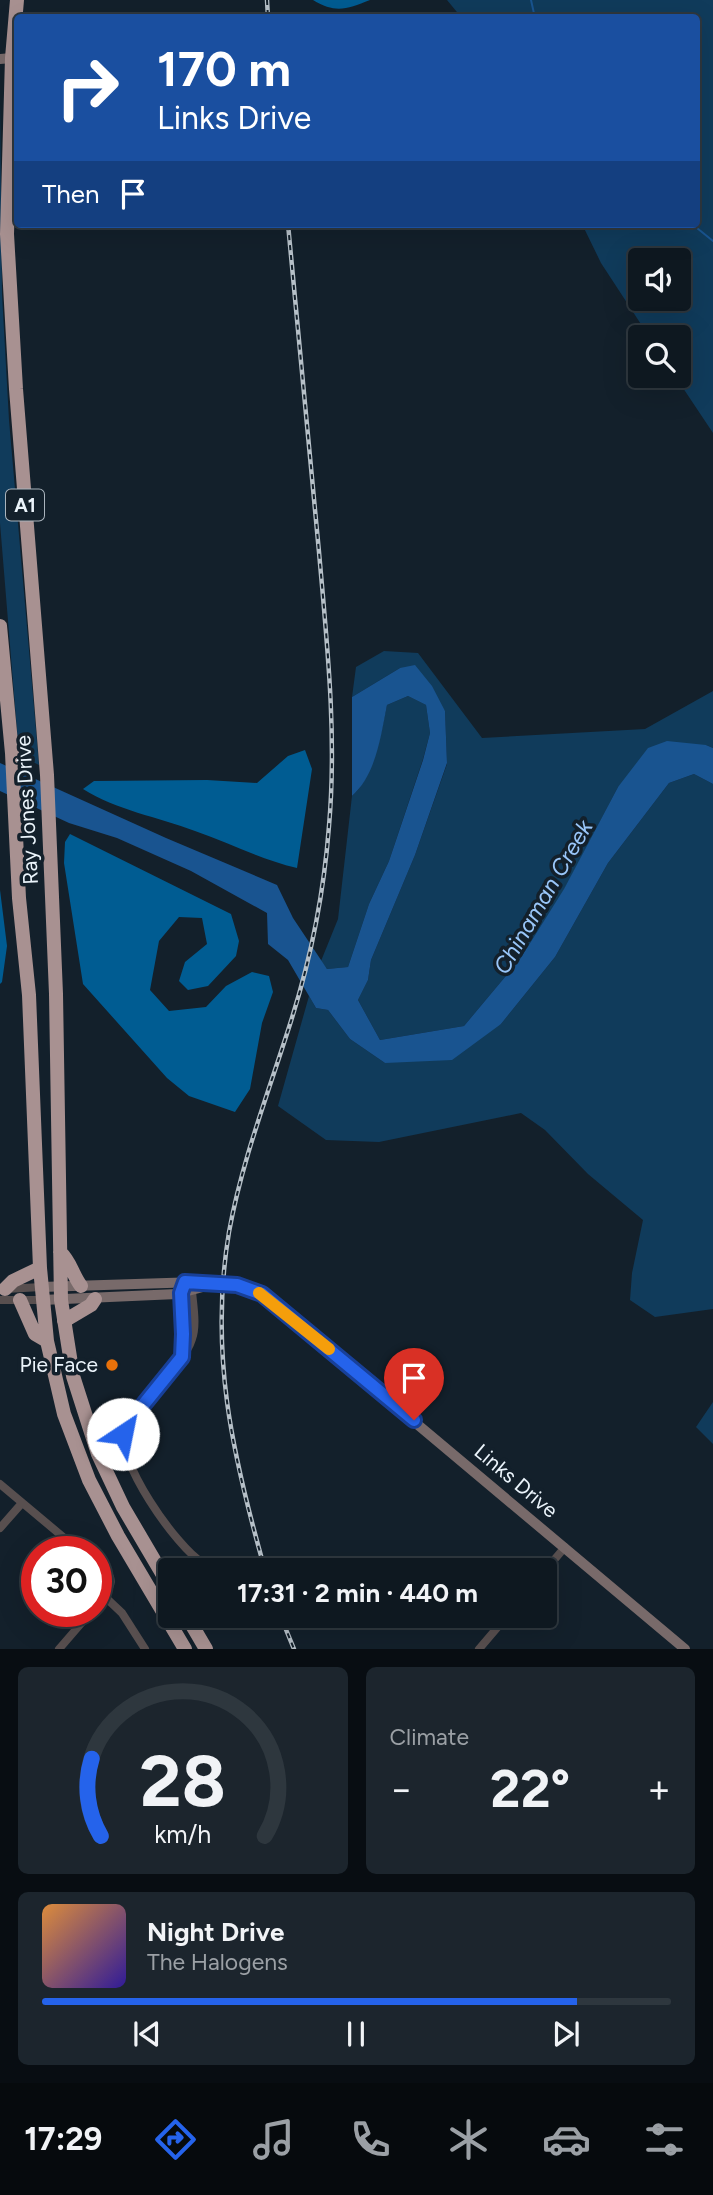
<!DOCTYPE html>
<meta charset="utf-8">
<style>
body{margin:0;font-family:Figtree,sans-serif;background:#1c252d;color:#f1f3f6;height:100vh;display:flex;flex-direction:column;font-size:26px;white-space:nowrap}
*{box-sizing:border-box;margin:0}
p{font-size:23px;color:#9ba0a5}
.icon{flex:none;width:38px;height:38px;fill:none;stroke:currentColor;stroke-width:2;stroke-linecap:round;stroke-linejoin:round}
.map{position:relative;height:1649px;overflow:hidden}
.details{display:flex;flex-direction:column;gap:18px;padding:18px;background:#080d12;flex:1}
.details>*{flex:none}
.guide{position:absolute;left:14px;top:14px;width:686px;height:214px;border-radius:7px;box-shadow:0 7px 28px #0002,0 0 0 2px #2e373e;background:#1a4fa0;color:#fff;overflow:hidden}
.controls{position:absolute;left:628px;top:248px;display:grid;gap:14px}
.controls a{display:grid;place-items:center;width:63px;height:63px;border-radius:7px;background:#0e1820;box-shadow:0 7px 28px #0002,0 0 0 2px #2e373e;font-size:35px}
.speed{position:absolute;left:21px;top:1536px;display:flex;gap:14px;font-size:35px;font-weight:700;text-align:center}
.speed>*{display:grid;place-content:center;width:91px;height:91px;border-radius:50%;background:#0e1820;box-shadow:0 7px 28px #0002,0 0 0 2px #2e373e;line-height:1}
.speed .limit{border:10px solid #d22;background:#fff;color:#111}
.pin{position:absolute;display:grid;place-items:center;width:60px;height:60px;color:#fff;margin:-72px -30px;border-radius:50% 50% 50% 0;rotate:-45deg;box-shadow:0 0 7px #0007}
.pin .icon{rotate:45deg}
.me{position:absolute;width:77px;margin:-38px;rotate:34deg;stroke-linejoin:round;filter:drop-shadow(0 0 5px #0008)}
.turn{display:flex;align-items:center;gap:24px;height:147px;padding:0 28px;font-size:32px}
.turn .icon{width:91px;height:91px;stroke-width:2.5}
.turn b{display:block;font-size:49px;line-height:60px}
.then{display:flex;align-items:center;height:66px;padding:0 28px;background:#0003;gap:14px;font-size:26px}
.big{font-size:52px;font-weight:700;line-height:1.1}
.details .card{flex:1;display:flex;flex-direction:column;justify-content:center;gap:10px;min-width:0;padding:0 24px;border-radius:10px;background:#1c252d}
.details .dial{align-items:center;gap:0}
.dial svg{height:182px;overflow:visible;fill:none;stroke:#2e373e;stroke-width:7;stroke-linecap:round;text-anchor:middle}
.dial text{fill:#f1f3f6;stroke:none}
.song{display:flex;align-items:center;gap:21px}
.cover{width:84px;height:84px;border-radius:10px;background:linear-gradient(135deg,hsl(30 70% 55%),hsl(250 70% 35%))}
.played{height:7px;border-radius:4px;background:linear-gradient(90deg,#2563eb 85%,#2e373e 85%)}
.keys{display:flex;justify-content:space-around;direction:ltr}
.heat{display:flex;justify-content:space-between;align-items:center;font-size:38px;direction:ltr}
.details .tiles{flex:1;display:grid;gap:18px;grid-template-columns:1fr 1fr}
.card:last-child{grid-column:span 2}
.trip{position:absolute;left:158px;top:1558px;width:399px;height:70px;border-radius:7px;background:#0e1820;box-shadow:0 7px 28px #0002,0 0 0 2px #2e373e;font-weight:700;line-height:70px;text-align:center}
.tab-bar{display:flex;height:112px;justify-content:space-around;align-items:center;background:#060a0d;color:#9ba0a5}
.tab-bar .icon{width:49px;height:49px}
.tab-bar .selected{color:#2563eb}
.tab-bar b{font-size:32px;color:#f1f3f6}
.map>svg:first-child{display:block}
.green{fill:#103b5b;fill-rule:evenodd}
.forest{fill:#005c92}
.water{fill:#195490}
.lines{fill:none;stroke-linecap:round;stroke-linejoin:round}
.stream{stroke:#195490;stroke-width:2}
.street{stroke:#584f4f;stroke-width:8}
.secondary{stroke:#786a6a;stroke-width:10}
.highway{stroke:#a89191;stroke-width:14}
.rail-casing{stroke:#b6c0c8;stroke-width:4.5}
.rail{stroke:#13202b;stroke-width:2;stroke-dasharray:5;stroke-linecap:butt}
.route-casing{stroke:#184099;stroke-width:18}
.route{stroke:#2563eb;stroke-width:12}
.slow{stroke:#f59e0b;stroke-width:12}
.food-dot{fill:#e8710a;stroke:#13202b;stroke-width:2.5}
.labels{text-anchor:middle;stroke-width:7;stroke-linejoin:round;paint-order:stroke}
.shield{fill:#13202b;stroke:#aab4bd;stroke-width:2}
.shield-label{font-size:19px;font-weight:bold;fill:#ebf4fb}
.street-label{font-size:21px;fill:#ebf4fb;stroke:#13202b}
.poi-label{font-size:21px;fill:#ebf4fb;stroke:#13202b;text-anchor:end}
.water-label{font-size:23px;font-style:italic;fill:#99c6f9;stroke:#13202b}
</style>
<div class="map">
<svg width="713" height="1649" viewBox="0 0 713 1649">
<rect width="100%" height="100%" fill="#13202b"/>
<path class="green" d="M 447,0 L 713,0 L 713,433 L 675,376 L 679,376 L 679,338 L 650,338 L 601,263 L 582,224 L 696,224 L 696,18 L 461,17 ZM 640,261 L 679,261 L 679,299 L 640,299 Z
M 0,103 L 2,294 L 9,420 L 39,765 L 19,755 L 0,523 Z
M 384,651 L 418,653 L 482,738 L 645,729 L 713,691 L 713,748 L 706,745 L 618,787 L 564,890 L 520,959 L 464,1026 L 380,1040 L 358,1000 L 368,980 L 371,960 L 415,855 L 447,764 L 445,711 L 400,668 L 352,697 L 356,667 Z
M 408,696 L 426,705 L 430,733 L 423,759 L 389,861 L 369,904 L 348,967 L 327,969 L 321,961 L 338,919 L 352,796 C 374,777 381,733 387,705 Z
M 694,774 L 713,784 L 713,1309 L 655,1317 L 630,1300 L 632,1273 L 643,1220 L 588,1174 L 545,1130 L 521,1113 L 379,1142 L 326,1140 L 278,1106 L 309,996 L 316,1008 L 328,1010 L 350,1039 L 385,1063 L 501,1024 L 555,957 L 608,863 L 669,783 Z
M 713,1402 L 713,1444 L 696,1427 Z"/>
<path class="forest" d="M 313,0 L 370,0 C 347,9 336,14 313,0 Z
M 305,750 L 312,769 L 297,868 C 261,860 230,843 195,831 C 158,817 116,810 83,789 L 94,781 L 207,780 L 257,783 L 288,756 Z
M 70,834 L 231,914 L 239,941 L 236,956 L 208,986 L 188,990 L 179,981 L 185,962 L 207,944 L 202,918 L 179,917 L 159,941 L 150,990 L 169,1011 L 206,1007 L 226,986 L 252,972 L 269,976 L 273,992 L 262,1023 L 250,1089 L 235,1112 L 189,1096 L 167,1078 L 83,984 L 64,863 L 65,842 Z
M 0,890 L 7,946 L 2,982 L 0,984 Z"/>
<path class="water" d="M 415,665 L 432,686 L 445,711 L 447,763 L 415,855 L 371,960 L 368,980 L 358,1000 L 380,1040 L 464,1026 L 520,959 L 564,889 L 618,787 L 648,748 L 667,741 L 706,745 L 713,748 L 713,784 L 694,774 L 669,783 L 608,863 L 555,957 L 501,1024 L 452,1060 L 385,1063 L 350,1039 L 328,1010 L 316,1008 L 288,960 L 268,944 L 267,913 L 191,871 L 117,838 L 69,823 L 0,791 L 0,763 L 166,838 L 277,885 L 293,918 L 327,969 L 348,967 L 369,904 L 389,861 L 423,760 L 430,733 L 426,705 L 408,696 L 387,705 C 381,735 376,775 352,796 L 352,697 L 400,668 Z"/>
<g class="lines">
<path class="stream" d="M 531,0 L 535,18
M 692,224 L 713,241"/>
<path class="street" d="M 6,1289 L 41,1287
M 192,1291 C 193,1305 197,1325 192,1339 C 183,1368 137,1400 125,1429 C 113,1457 177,1548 203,1563
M 181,1293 L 182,1354
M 0,1300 L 42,1300
M 0,1484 L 81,1552
M 0,1528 L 22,1503
M 96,1561 C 119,1579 112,1586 96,1605
M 96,1571 L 104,1596
M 544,1572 L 565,1547
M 104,1596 L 122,1613 L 145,1649
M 59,1649 L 91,1612
M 479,1649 L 508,1615"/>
<path class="secondary" d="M 0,59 L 12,58
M 41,1287 L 198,1282 L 237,1285 L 262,1294 L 685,1649
M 42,1300 L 177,1294 L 210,1285"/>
<path class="highway" d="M 17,0 L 12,58 L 7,234 L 16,389 L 47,775 L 56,994 L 61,1300 L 73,1376 L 98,1454 L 123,1507 L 170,1587
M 0,626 L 12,753 L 19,898 L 29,995 L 40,1268 L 47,1341 L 64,1414 L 89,1480 L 118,1536 L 185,1649
M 60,1252 C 71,1262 72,1274 81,1286
M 5,1289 L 13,1281 L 40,1268
M 20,1300 L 35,1334 L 47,1341
M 64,1321 L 91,1305 L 95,1299
M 186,1615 L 206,1649"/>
<defs>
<path id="rail" d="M 267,0 L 268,18
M 265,1570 C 232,1454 209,1352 229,1232 C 242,1160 269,1091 291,1021 C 311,958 324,892 329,826 C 337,734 327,643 319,552 C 309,443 298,333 288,224
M 280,1615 L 294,1649"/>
</defs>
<use href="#rail" class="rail-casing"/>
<use href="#rail" class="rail"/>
</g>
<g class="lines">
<defs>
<path id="route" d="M 123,1434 L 127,1425 L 182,1357 L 183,1334 L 181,1293 L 185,1282 L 237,1285 L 262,1294 L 414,1420"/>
</defs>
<use href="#route" class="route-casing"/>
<use href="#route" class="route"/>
<path class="slow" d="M 259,1293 L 329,1349"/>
</g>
<circle class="food-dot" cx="112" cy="1365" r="7"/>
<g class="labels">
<rect class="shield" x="6" y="489.5" width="38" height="31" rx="5"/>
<g class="shield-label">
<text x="25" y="512">A1</text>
</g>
<g class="street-label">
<text transform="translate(27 810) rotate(-93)" y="7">Ray Jones Drive</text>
<text transform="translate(516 1481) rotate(40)" y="7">Links Drive</text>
</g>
<g class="poi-label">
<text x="98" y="1372">Pie Face</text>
</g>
<g class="water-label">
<text transform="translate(543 897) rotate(-60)" y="8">Chinaman Creek</text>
</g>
</g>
</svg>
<div class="controls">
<a><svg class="icon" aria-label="sound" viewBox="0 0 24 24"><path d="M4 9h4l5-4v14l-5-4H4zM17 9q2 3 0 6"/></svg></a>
<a><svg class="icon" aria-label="search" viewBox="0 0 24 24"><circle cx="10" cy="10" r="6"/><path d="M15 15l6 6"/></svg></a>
</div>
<div class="speed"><div class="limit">30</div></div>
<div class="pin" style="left:414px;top:1420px;background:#d93025"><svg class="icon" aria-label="arrive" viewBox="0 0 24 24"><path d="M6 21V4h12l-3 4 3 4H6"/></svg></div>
<svg class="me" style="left:123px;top:1434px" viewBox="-20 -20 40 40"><circle r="19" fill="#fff"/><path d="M0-13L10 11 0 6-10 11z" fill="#2563eb"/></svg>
<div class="trip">17:31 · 2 min · 440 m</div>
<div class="guide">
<div class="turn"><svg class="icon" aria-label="right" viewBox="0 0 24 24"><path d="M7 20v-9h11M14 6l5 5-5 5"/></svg><div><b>170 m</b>Links Drive</div></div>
<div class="then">Then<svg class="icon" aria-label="arrive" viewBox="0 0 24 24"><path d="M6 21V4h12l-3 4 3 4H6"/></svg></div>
</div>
</div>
<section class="details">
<div class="tiles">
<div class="card dial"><svg viewBox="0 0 100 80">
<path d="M14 69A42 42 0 1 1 86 69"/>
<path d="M14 69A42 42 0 0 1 10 35" stroke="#2563eb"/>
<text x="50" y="56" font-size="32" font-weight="700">28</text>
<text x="50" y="72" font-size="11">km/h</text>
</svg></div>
<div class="card"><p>Climate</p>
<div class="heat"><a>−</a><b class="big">22°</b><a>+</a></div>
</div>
<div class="card">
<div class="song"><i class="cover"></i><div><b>Night Drive</b><p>The Halogens</p></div></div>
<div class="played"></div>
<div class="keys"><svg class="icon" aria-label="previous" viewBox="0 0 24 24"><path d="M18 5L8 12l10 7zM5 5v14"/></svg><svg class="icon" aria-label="pause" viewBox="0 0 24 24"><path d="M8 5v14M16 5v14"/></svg><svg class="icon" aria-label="next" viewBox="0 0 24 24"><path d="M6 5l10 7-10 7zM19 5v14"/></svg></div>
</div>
</div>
</section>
<nav class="tab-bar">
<b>17:29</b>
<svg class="icon selected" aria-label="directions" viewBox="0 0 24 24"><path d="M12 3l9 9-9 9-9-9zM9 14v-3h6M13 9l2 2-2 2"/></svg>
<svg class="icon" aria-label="music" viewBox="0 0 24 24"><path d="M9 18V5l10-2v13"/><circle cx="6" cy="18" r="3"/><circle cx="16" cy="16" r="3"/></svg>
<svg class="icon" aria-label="phone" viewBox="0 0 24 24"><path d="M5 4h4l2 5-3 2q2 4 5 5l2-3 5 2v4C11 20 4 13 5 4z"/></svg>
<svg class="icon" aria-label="climate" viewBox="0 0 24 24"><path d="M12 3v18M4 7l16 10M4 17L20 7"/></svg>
<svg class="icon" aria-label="car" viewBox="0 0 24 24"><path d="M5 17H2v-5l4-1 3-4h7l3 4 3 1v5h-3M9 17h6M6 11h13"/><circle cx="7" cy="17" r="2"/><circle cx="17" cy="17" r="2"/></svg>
<svg class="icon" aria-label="filters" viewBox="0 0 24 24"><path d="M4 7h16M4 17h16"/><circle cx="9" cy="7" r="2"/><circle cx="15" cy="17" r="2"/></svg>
</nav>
